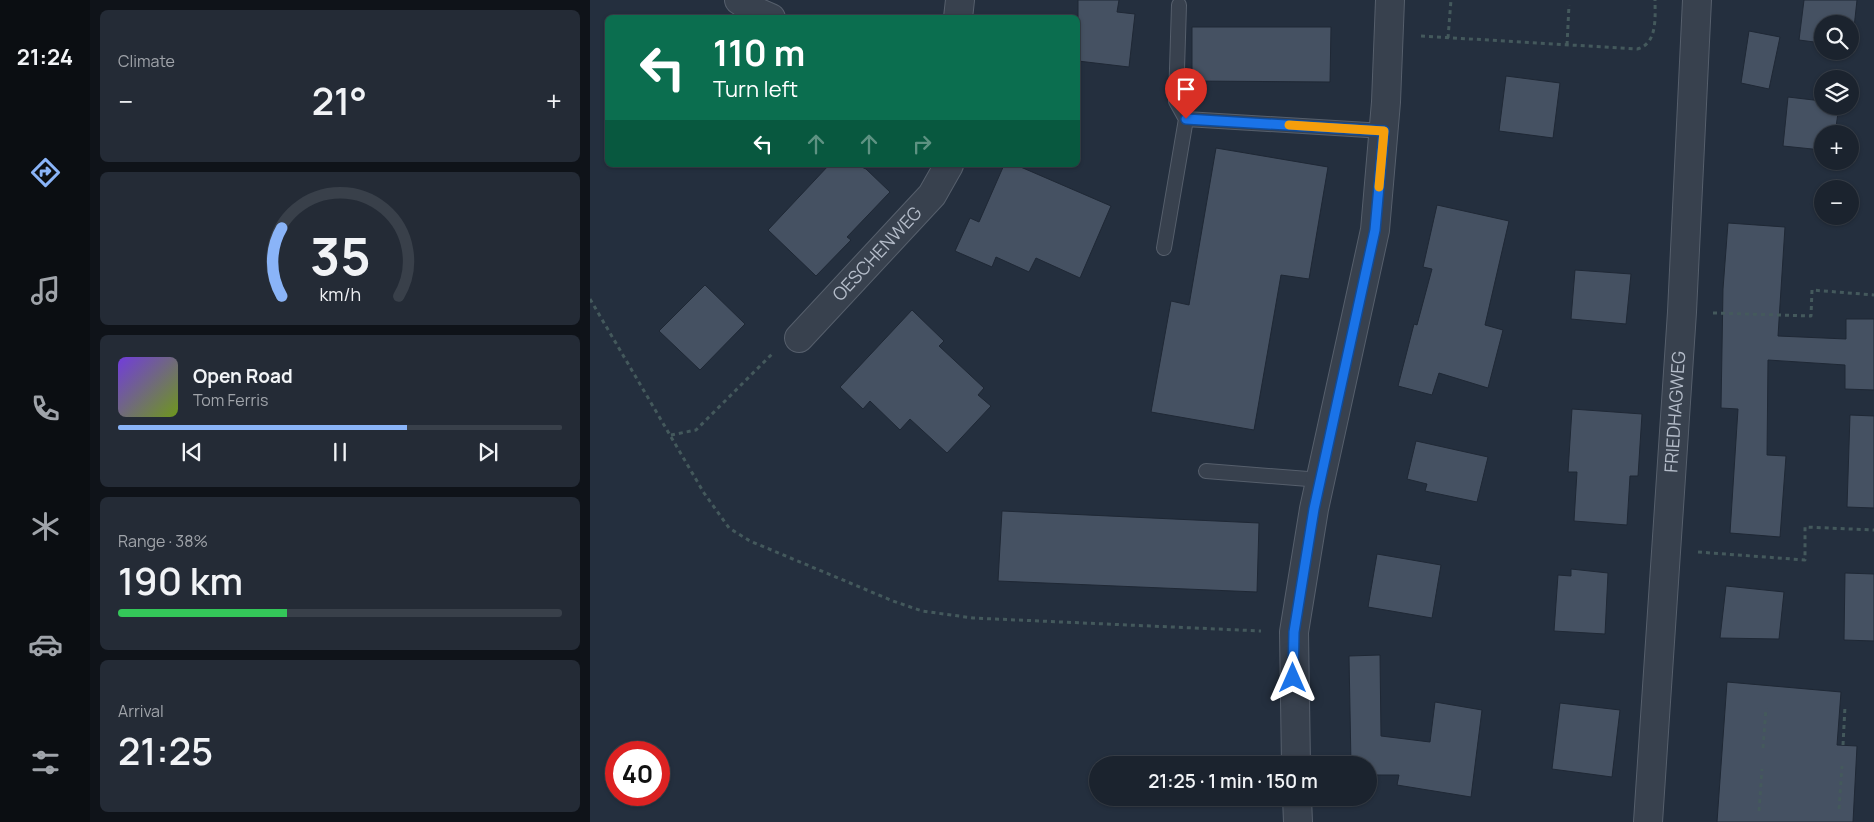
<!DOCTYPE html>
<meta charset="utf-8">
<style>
body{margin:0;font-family:Manrope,sans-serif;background:#242b36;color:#f1f3f6;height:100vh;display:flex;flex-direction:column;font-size:19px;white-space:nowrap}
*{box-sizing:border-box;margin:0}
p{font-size:16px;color:#a0a4aa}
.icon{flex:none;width:28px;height:28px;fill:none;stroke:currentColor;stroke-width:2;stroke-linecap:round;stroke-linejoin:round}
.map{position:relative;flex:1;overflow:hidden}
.side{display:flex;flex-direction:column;gap:10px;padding:10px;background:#0f1319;width:500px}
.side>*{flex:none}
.guide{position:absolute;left:15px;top:15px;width:475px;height:152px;border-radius:8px;box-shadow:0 1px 4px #0004,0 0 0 1px #39404a;background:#0b6e4f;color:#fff;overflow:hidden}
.buttons{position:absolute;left:1224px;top:15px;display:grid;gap:10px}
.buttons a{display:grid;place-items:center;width:45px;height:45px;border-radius:50%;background:#1b232e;box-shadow:0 1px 4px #0004,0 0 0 1px #39404a;font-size:25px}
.speed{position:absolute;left:15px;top:741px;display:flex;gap:10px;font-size:25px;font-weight:700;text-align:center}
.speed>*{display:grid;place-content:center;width:65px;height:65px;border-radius:50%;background:#1b232e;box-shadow:0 1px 4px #0004,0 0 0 1px #39404a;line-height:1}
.speed .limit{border:8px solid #d22;background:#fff;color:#111}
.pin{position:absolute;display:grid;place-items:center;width:42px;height:42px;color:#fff;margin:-51px -21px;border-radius:50% 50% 50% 0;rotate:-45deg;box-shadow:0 0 5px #0007}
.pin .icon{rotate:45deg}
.me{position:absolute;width:55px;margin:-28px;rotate:0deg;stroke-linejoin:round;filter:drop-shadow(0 0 4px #0008)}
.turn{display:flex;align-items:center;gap:18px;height:105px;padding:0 25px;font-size:22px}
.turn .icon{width:65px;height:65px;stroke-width:2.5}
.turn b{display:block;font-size:35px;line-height:42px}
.lanes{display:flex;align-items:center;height:48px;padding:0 25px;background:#0003;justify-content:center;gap:25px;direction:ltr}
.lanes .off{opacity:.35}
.big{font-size:38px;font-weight:600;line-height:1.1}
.side .card{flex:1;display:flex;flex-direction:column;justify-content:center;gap:8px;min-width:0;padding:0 18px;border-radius:8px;background:#242b36}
.side .dial{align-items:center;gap:0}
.dial svg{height:130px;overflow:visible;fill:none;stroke:#39404a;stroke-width:7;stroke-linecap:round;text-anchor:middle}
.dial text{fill:#f1f3f6;stroke:none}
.song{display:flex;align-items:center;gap:15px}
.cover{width:60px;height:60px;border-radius:8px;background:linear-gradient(135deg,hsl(260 70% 55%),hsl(80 70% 35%))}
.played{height:5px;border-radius:2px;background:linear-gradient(90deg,#8ab4f8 65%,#39404a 65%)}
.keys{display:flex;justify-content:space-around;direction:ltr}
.heat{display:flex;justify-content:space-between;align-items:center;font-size:28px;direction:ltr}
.charge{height:8px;border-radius:4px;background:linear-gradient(90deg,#34c759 38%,#39404a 0)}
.trip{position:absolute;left:499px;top:756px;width:288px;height:50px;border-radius:25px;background:#1b232e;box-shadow:0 1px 4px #0004,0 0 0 1px #39404a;font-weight:600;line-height:50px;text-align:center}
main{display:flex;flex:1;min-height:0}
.menu{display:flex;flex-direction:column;width:90px;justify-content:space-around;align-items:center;background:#0b0e12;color:#a0a4aa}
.menu .icon{width:35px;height:35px}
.menu .on{color:#8ab4f8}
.menu b{font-size:22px;color:#f1f3f6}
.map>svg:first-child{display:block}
.building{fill:#455162;stroke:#1f2835}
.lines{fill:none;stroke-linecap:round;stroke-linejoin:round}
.service-casing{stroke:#565f6c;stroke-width:16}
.minor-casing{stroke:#565f6c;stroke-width:30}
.tertiary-casing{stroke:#565f6c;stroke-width:30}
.path{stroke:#44595c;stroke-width:3;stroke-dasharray:4 4;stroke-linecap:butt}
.service{stroke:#38414e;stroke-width:14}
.minor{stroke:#38414e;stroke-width:28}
.tertiary{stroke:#38414e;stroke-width:28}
.route-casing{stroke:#114b97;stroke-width:12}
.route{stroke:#1a73e8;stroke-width:9}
.slow{stroke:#f59e0b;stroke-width:9}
.labels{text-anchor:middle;stroke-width:4;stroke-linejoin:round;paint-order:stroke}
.street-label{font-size:18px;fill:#b4bcc9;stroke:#1d2633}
</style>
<main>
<nav class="menu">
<b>21:24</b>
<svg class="icon on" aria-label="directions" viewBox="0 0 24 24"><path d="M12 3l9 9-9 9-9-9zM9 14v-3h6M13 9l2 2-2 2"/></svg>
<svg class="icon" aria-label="music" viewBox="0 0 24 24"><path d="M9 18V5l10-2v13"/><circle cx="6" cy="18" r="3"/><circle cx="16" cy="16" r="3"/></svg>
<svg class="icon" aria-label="phone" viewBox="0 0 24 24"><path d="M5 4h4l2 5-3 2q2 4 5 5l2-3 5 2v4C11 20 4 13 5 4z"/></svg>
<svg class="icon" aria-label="climate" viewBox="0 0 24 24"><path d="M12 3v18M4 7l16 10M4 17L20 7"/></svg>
<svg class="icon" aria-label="car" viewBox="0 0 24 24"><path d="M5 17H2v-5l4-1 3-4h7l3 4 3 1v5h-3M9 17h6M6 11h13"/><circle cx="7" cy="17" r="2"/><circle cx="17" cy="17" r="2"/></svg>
<svg class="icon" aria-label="filters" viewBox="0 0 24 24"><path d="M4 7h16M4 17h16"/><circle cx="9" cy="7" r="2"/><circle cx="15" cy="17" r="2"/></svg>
</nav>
<section class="side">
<div class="card"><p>Climate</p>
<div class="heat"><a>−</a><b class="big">21°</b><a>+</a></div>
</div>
<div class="card dial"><svg viewBox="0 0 100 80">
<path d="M14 69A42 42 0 1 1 86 69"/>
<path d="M14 69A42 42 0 0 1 14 27" stroke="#8ab4f8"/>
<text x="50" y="56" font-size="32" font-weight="700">35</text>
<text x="50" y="72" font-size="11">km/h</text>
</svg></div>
<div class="card">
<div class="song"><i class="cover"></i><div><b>Open Road</b><p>Tom Ferris</p></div></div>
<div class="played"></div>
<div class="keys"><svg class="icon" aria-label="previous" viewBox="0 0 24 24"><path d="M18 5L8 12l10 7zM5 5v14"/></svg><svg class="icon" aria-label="pause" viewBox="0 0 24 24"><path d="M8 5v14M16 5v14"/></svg><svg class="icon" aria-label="next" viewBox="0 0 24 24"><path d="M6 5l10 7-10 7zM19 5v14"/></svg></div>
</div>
<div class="card"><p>Range · 38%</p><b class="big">190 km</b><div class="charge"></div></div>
<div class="card"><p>Arrival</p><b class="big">21:25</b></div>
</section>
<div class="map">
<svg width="1284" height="822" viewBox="0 0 1284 822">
<rect width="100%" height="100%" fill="#242f3e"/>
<path class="building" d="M 488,0 L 529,0 L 527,12 L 545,14 L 539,67 L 488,61 Z
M 1214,0 L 1267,0 L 1262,46 L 1260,24 L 1232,24 L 1232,43 L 1209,40 Z
M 602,27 L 741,27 L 740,82 L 602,81 Z
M 1159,31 L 1190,37 L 1179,89 L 1151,83 Z
M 916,76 L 970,83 L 963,138 L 909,131 Z
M 1198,97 L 1232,101 L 1232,106 L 1249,106 L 1245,134 L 1232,134 L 1232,150 L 1193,146 Z
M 626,148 L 738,167 L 719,279 L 691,275 L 664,430 L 561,412 L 581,301 L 599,305 Z
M 239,165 L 267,165 L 276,169 L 300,192 L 257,237 L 261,240 L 226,276 L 178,230 Z
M 414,165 L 426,165 L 521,206 L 490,278 L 446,258 L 439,272 L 406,257 L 402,267 L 365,251 L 380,218 L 389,222 Z
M 847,205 L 919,221 L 895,325 L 913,330 L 898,388 L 849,373 L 842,395 L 808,386 L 824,324 L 827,325 L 842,269 L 833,267 Z
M 1138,223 L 1195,227 L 1188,336 L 1256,339 L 1256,319 L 1284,319 L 1284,390 L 1255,389 L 1255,365 L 1178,360 L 1177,455 L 1196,456 L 1190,537 L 1140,533 L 1148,409 L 1131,408 L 1133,289 Z
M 985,270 L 1041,274 L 1036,324 L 981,319 Z
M 115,285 L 155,324 L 110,370 L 69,331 Z
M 322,310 L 354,341 L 349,346 L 394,388 L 388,395 L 401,406 L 357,453 L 320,419 L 310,430 L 280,401 L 273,409 L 250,387 Z
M 982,409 L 1052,414 L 1048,476 L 1040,476 L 1037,525 L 984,521 L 987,472 L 978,472 Z
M 1260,415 L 1284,416 L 1284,508 L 1257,507 Z
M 826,441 L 898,457 L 887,502 L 835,491 L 837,484 L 817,479 Z
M 412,511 L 669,523 L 667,592 L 408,581 Z
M 787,554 L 851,565 L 842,618 L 778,607 Z
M 981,569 L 1018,573 L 1015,634 L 964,631 L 968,575 L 981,576 Z
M 1255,573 L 1284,574 L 1284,641 L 1254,640 Z
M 1136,586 L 1194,592 L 1189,639 L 1130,638 Z
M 790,655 L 791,736 L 840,742 L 845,702 L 892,710 L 881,797 L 807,785 L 809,775 L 778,775 L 778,765 L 761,765 L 759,656 Z
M 1137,682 L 1251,692 L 1247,745 L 1267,746 L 1263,822 L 1127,822 Z
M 970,703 L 1030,710 L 1022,777 L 962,769 Z"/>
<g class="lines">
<defs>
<path id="service" d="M 589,5 L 586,101 L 596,119
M 574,248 L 596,119 L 794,131
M 616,471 L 731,480"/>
<g id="minor">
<path d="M 149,0 L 167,12 L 181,18"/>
<path d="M 368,18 L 370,0"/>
<path id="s1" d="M 209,338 L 342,195 L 359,165"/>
<path id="s2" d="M 1058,822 L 1092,312 L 1107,0"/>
</g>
<path id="tertiary" d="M 706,765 L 704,632 L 724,509 L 785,230 L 796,102 L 800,0
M 707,798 L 708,822"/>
</defs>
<use href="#service" class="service-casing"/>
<use href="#minor" class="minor-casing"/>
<use href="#tertiary" class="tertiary-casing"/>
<path class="path" d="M 831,36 L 1047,49 C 1068,44 1065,16 1065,0
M 858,38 L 861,0
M 977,45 L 979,5
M 0,299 L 114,493 L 139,528 L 160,541 L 303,601 L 332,611 L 383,618 L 671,631
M 1123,313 L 1221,316 L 1222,290 L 1284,295
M 81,435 L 106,430 L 183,353
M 1108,552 L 1215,560 L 1215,527 L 1284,530
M 1253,745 L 1255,706
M 1173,748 L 1176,708
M 1249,809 L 1252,766
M 1169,811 L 1172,769"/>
<use href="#service" class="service"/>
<use href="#minor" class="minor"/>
<use href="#tertiary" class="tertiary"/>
</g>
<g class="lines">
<defs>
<path id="route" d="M 596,119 L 794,131 L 785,230 L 724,509 L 704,632 L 703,678"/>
</defs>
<use href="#route" class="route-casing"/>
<use href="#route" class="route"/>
<path class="slow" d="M 699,125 L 794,131 L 789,187"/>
</g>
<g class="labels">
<g class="street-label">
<text dy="6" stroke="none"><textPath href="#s1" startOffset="115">OESCHENWEG</textPath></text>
<text dy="6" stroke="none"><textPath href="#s2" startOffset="411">FRIEDHAGWEG</textPath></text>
</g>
</g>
</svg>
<div class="buttons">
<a><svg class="icon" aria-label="search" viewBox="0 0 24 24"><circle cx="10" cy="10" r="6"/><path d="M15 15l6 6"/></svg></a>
<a><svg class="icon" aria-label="layers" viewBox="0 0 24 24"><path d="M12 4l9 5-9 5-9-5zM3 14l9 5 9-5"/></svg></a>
<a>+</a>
<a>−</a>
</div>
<div class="speed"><div class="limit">40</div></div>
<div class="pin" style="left:596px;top:119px;background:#d93025"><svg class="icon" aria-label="arrive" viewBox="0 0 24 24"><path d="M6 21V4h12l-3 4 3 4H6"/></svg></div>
<svg class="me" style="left:703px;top:678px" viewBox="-20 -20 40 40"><path d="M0-17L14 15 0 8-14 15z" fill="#1a73e8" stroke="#fff" stroke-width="4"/></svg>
<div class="trip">21:25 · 1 min · 150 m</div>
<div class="guide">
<div class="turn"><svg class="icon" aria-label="left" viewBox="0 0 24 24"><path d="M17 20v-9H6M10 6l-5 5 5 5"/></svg><div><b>110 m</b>Turn left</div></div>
<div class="lanes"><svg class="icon" aria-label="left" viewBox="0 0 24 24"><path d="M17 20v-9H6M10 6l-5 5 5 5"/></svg><svg class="icon off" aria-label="ahead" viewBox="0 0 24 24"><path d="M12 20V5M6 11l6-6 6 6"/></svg><svg class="icon off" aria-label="ahead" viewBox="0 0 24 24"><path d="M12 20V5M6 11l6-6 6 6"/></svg><svg class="icon off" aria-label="right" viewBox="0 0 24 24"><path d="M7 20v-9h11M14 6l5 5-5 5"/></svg></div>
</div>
</div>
</main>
